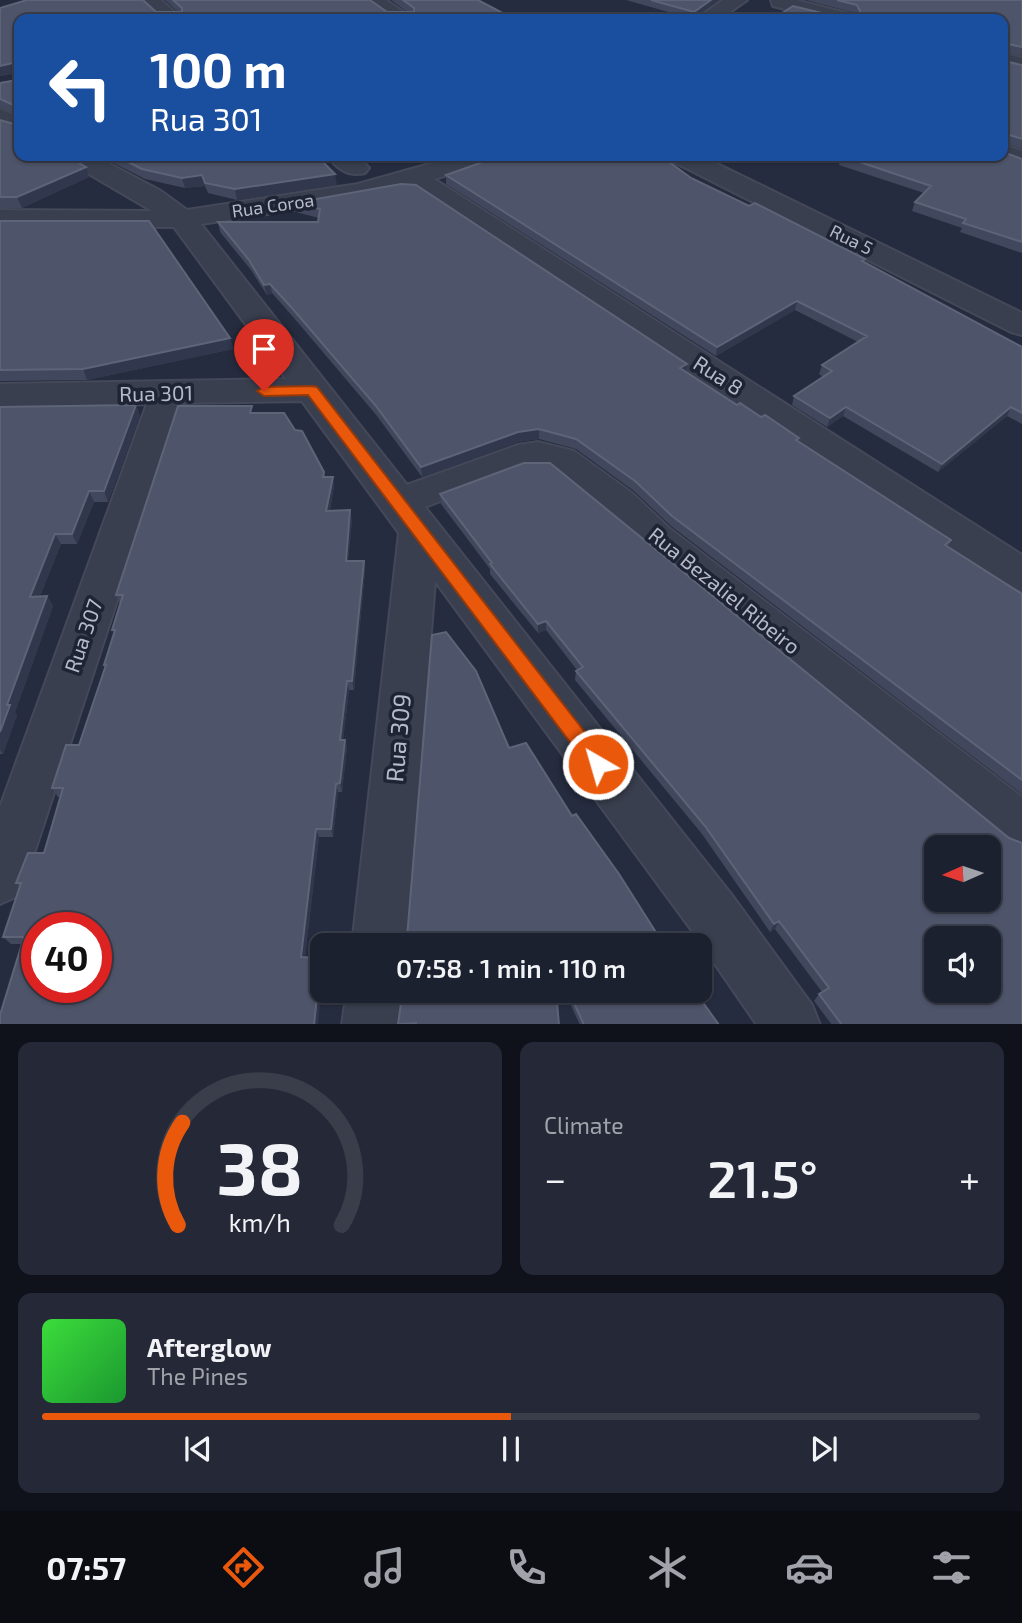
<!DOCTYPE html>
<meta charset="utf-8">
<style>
body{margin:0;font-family:"Exo 2",sans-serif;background:#252937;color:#f1f3f6;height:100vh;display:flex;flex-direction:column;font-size:26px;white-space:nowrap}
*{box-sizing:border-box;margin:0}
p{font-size:23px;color:#a0a3aa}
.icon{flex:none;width:38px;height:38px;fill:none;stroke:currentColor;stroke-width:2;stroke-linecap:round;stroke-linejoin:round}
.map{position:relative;height:1024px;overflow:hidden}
.side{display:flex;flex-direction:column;gap:18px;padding:18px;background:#0f121a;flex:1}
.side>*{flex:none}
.top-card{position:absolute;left:14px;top:14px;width:994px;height:147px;border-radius:14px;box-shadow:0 2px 5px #0004,0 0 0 2px #3a3e4b;background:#1a4fa0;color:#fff;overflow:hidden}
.needle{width:46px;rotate:267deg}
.controls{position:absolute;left:924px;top:835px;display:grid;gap:14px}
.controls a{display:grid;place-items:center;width:77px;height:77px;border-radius:14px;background:#1c212f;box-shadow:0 2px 5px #0004,0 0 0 2px #3a3e4b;font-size:35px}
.speed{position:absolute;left:21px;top:912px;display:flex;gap:14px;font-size:35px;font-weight:700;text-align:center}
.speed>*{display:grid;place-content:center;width:91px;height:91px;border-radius:50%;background:#1c212f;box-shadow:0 2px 5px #0004,0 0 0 2px #3a3e4b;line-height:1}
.speed .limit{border:10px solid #d22;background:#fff;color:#111}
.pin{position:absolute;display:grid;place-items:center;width:60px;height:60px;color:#fff;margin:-72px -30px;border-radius:50% 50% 50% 0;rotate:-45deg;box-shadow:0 0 7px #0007}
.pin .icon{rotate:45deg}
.me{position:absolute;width:77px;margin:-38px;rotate:322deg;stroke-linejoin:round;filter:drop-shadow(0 0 5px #0008)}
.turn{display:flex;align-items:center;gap:24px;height:147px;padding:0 21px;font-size:32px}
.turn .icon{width:91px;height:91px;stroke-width:2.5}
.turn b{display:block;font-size:49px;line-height:60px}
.big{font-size:52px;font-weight:600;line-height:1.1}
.side .widget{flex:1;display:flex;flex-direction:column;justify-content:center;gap:10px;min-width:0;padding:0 24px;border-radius:14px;background:#252937}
.side .dial{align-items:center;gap:0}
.dial svg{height:182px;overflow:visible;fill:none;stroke:#3a3e4b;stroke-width:7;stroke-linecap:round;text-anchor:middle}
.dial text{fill:#f1f3f6;stroke:none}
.song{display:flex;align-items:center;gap:21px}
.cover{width:84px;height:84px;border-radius:10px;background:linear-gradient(135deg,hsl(120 70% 55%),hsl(130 70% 35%))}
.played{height:7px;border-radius:4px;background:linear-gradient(90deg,#ea580c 50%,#3a3e4b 50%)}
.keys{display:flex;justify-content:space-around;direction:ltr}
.heat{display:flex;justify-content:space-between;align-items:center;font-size:38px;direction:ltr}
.side .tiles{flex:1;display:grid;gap:18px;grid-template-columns:1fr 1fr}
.widget:last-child{grid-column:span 2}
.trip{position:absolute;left:310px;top:933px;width:402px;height:70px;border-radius:14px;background:#1c212f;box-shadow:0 2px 5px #0004,0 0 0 2px #3a3e4b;font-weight:600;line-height:70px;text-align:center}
.dock{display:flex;height:112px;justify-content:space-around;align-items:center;background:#0b0d13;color:#a0a3aa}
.dock .icon{width:49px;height:49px}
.dock .selected{color:#ea580c}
.dock b{font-size:32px;color:#f1f3f6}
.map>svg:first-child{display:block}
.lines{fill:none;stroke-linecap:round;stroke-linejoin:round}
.minor-casing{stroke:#444858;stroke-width:4}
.minor{fill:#3a3f4f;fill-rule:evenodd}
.wall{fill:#41485d}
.shaded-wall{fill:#31374c}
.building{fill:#4e5469;stroke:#5e6478;stroke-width:2;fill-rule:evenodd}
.route{fill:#ea580c;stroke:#983908;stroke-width:2}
.labels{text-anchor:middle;stroke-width:7;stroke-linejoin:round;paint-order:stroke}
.far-street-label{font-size:18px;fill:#b7baca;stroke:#1f2434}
.street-label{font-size:21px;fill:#b7baca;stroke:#1f2434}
.near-street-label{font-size:24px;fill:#b7baca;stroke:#1f2434}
</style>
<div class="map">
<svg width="1022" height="1025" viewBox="0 0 1022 1025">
<rect width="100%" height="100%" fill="#262c3f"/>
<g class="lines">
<defs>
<path id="minor" d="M 139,0 L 161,0 L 182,19 L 160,19 Z
M 362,0 L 386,0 L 413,19 L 389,19 Z
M 723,0 L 747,0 L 720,19 L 696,19 Z
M 771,0 L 796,0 L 854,15 L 857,19 L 824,19 L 773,6 Z
M 1003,53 L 1022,58 L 1022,72 L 1003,67 Z
M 0,109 L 19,117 L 19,133 L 0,126 Z
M 1003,145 L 1022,151 L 1022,167 L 994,158 L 992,156 L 1003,156 Z
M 63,156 L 95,156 L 161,191 L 187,210 L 358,184 L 458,156 L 498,156 L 494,161 L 434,179 L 1022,555 L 1022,591 L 1008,586 L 409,186 L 361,200 L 201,224 L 407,485 L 518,445 L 538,442 L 574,451 L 632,493 L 669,528 L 754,593 L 1022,797 L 1022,851 L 1004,844 L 641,548 L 606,513 L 550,470 L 523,470 L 425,507 L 731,894 L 812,1005 L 820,1025 L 757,1025 L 693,932 L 435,581 L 406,945 L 352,945 L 399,533 L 302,401 L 182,403 L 26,878 L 18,896 L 0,904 L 0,807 L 147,404 L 0,406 L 0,384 L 286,379 L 174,227 L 0,226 L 0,210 L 152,211 L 67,161 Z
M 328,156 L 357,156 L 369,168 L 365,173 C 349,177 337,169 328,156 Z
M 668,156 L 701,156 L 1022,313 L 1022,335 L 1011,332 L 672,161 Z
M 347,990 L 403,990 L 400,1025 L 342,1025 Z"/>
</defs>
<use href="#minor" class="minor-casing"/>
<use href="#minor" class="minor"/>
</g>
<path class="wall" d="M 165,0 L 370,0 L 387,12 L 407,12 L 391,0 L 478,0 L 514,19 L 19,19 L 19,156 L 89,177 L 22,208 L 0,208 L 0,120 L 17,125 L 17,115 L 0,107 L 0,83 L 17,80 L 17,73 L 0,76 L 0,8 L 178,12 Z
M 626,0 L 719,0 L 693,19 Z
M 806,0 L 1022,0 L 1022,56 L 1004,52 L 1004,61 L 1022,65 L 1022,149 L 1004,143 L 1003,147 L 1003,19 L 826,14 L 855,13 Z
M 100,156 L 317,156 L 337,185 L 237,200 L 208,193 L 205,186 L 185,188 L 145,179 Z
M 839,156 L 1003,156 L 1022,159 L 1022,253 L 960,232 L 962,228 L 912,211 L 915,202 L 924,193 L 839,165 L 841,157 Z
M 446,175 L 691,178 L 864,262 L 1022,347 L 1022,424 L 1007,416 L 938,472 L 843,416 L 827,427 L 792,405 L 794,396 L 823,377 L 819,374 L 822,365 L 858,342 L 795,310 L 716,356 L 446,184 Z
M 401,184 L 737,405 L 799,438 L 798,441 L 951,540 L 948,546 L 1022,594 L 1022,794 L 671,526 L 634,491 L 576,449 L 539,439 L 518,442 L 422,477 L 377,416 L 294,318 L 272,293 L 267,295 L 251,270 L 220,232 L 218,222 L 318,222 L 319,218 L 296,212 L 294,203 Z
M 0,221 L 230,338 L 233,349 L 87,380 L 0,381 Z
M 136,405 L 140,416 L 108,502 L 94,502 L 77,544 L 61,544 L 40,596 L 47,596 L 53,606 L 15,712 L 17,715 L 3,754 L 0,754 L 0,407 Z
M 254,413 L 324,472 L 325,477 L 334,486 L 330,510 L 352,520 L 348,561 L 364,561 L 365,570 L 354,690 L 349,690 L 343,740 L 345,740 L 347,748 L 342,792 L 338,792 L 333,837 L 319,837 L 305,957 L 321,958 L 322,983 L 22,944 L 11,944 L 3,937 L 20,887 L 16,883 L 44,853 L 60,797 L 58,797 L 52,788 L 79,745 L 105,668 L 104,665 L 114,633 L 112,630 L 120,604 L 116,595 Z
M 440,494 L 1009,838 L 1022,1025 L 832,1025 L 814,1001 L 819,994 L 822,992 L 775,929 L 770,932 L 702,834 L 575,680 L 576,671 L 577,670 L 546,630 L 538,633 L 490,574 L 490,569 L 441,504 Z
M 564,990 L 694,990 L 719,1025 L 580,1025 Z"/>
<path class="shaded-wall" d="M 711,0 L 719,0 L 693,19 L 694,12 Z
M 17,62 L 19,72 L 0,76 L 0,66 Z
M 86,167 L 89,177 L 22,208 L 17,197 Z
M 335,174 L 337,185 L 237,200 L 235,189 Z
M 202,175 L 205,186 L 185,188 L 182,178 Z
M 270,284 L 272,293 L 267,295 L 264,285 Z
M 797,301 L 795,310 L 716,356 L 717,347 Z
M 230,338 L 233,349 L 87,380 L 83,369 Z
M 687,364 L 685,374 L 680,368 Z
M 136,405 L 140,416 L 108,502 L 104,491 Z
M 846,407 L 843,416 L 827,427 L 830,418 Z
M 1011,407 L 1007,416 L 938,472 L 942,464 Z
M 539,429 L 539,439 L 518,442 L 422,477 L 421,467 L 518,432 Z
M 333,477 L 334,486 L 328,520 L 326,511 Z
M 89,491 L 94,502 L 77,544 L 72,534 Z
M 350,510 L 352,520 L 347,570 L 346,561 Z
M 55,534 L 61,544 L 36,607 L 30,597 Z
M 364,561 L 365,570 L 354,690 L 352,681 Z
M 47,596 L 53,606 L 15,712 L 17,715 L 3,754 L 0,750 L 0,732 L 7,705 Z
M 546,621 L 546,630 L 538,633 L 538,624 Z
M 347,681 L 349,690 L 342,748 L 340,740 Z
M 345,740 L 347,748 L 342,792 L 340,783 Z
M 336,784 L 338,792 L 333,837 L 331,829 Z
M 316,829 L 319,837 L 304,964 L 301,957 Z
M 779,921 L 775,929 L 770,932 L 774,924 Z
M 321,958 L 322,983 L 318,1025 L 314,1025 Z"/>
<path class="building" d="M 27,0 L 143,0 L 156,12 L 182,12 L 182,8 L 173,0 L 370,0 L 387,12 L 414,12 L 414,8 L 403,0 L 478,0 L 514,19 L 19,19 L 19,156 L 67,156 L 86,167 L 17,197 L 0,197 L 0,120 L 17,125 L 18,107 L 0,99 L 0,83 L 17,80 L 17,62 L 0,66 L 0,8 Z
M 651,0 L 711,0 L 694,12 Z
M 837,0 L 1022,0 L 1022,47 L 1004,43 L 1004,61 L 1022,65 L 1022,139 L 1007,134 L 1004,136 L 1004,145 L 1003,145 L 1003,19 L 773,19 L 793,6 L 826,14 L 861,13 L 857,5 Z
M 1003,152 L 1022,159 L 1022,242 L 963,223 L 966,219 L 915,202 L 931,186 L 842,156 L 1003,156 Z
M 116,156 L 317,156 L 335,174 L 235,189 L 205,183 L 202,175 L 182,178 L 142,169 Z
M 500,156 L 661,156 L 691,178 L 749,206 L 755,203 L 865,259 L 862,261 L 1022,347 L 1022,413 L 1011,407 L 942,464 L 846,407 L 830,418 L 794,396 L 832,371 L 822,365 L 867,336 L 797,301 L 717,347 L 446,175 Z
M 401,184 L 416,185 L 687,364 L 680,368 L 737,405 L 740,403 L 761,417 L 765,415 L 799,438 L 796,440 L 951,540 L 945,545 L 1022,594 L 1022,780 L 672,516 L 635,481 L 576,439 L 539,429 L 518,432 L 421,467 L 376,406 L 292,308 L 270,284 L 264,285 L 249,260 L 218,222 L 318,222 L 320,209 L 294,203 Z
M 0,221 L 149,221 L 230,338 L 83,369 L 0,370 Z
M 136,405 L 104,491 L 89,491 L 72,534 L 55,534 L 30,597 L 47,596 L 7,705 L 10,705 L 0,732 L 0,407 Z
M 178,406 L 252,406 L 250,413 L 284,413 L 295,430 L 302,431 L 324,472 L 323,477 L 333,477 L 326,511 L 350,510 L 346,561 L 364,561 L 352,681 L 347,681 L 340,740 L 345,740 L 340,783 L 336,784 L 331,829 L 316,829 L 301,957 L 321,958 L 314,1025 L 0,1025 L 0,1015 L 24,937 L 3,937 L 21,883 L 16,883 L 28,853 L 44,853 L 63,788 L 52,788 L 66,745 L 79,745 L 106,665 L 104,665 L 115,630 L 112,630 L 123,595 L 116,595 ZM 37,928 L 96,928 L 96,987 L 37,987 Z
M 524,463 L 550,463 L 1009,838 L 1022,843 L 1022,1025 L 842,1025 L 819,994 L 829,988 L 779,921 L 774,924 L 705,826 L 576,671 L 583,667 L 546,621 L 538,624 L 490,564 L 492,563 L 440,494 ZM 936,847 L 989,847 L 989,900 L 936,900 ZM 936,938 L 989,938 L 989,990 L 936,990 Z
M 446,632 L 476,671 L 509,748 L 526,743 L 572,816 L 576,814 L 619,874 L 664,945 L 398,945 L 398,941 L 407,938 L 432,635 Z
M 403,990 L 556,990 L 559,1025 L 416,1025 L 416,1023 L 398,1024 Z
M 568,990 L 694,990 L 719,1025 L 584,1025 Z"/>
<path class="route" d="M 312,386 L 317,387 L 605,758 L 608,764 L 605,770 L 598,773 L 591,770 L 308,395 L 264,396 L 257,391 L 264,387 Z"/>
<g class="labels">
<g class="far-street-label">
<text transform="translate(273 206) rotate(-8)" y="6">Rua Coroa</text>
<text transform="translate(851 240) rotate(26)" y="6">Rua 5</text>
</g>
<g class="street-label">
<text transform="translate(718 376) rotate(33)" y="7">Rua 8</text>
<text transform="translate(156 394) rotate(-1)" y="7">Rua 301</text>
<text transform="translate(724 591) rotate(39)" y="7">Rua Bezaliel Ribeiro</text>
<text transform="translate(84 636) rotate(-71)" y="7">Rua 307</text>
</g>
<g class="near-street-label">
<text transform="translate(399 738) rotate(-85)" y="8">Rua 309</text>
</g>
</g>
</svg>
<div class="controls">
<a><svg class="needle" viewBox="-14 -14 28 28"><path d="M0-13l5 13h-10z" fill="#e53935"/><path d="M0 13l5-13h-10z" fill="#a0a3aa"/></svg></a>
<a><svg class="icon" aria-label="sound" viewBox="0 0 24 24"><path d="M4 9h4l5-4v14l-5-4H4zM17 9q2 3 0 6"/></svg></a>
</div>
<div class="speed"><div class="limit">40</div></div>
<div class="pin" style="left:264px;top:391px;background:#d93025"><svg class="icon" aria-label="arrive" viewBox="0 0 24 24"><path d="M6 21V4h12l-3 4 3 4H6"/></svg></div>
<svg class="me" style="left:598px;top:764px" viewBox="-20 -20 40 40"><circle r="17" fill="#ea580c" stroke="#fff" stroke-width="3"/><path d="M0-11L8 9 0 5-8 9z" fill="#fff"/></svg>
<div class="trip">07:58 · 1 min · 110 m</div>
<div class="top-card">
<div class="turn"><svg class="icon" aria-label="left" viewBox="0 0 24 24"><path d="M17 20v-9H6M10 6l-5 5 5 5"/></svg><div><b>100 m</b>Rua 301</div></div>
</div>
</div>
<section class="side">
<div class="tiles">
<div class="widget dial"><svg viewBox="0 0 100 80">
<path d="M14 69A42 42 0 1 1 86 69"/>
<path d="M14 69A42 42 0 0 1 16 24" stroke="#ea580c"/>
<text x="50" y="56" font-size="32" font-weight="700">38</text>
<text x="50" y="72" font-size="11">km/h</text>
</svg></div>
<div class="widget"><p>Climate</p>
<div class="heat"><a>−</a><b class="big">21.5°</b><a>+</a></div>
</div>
<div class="widget">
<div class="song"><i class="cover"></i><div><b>Afterglow</b><p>The Pines</p></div></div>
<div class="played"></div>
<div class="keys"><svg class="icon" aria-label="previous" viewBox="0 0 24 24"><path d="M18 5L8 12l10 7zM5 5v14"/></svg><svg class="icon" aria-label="pause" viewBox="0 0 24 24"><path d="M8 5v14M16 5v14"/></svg><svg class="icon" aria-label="next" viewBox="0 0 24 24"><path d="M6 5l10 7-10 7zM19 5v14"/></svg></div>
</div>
</div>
</section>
<nav class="dock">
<b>07:57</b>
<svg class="icon selected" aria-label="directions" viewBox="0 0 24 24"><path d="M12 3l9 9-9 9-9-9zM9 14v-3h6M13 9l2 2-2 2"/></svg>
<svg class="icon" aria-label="music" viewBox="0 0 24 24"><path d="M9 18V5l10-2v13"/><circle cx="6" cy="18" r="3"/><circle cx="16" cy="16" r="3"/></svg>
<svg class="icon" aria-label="phone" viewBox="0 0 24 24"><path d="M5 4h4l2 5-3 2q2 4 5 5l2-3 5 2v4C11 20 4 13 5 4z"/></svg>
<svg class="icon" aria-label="climate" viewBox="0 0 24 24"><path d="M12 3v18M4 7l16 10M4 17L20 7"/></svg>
<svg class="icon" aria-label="car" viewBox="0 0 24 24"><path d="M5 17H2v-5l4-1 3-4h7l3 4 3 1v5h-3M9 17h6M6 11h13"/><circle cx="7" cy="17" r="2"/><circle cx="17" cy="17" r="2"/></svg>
<svg class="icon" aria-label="filters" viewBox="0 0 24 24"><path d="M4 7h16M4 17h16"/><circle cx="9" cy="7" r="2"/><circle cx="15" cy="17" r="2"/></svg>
</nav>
